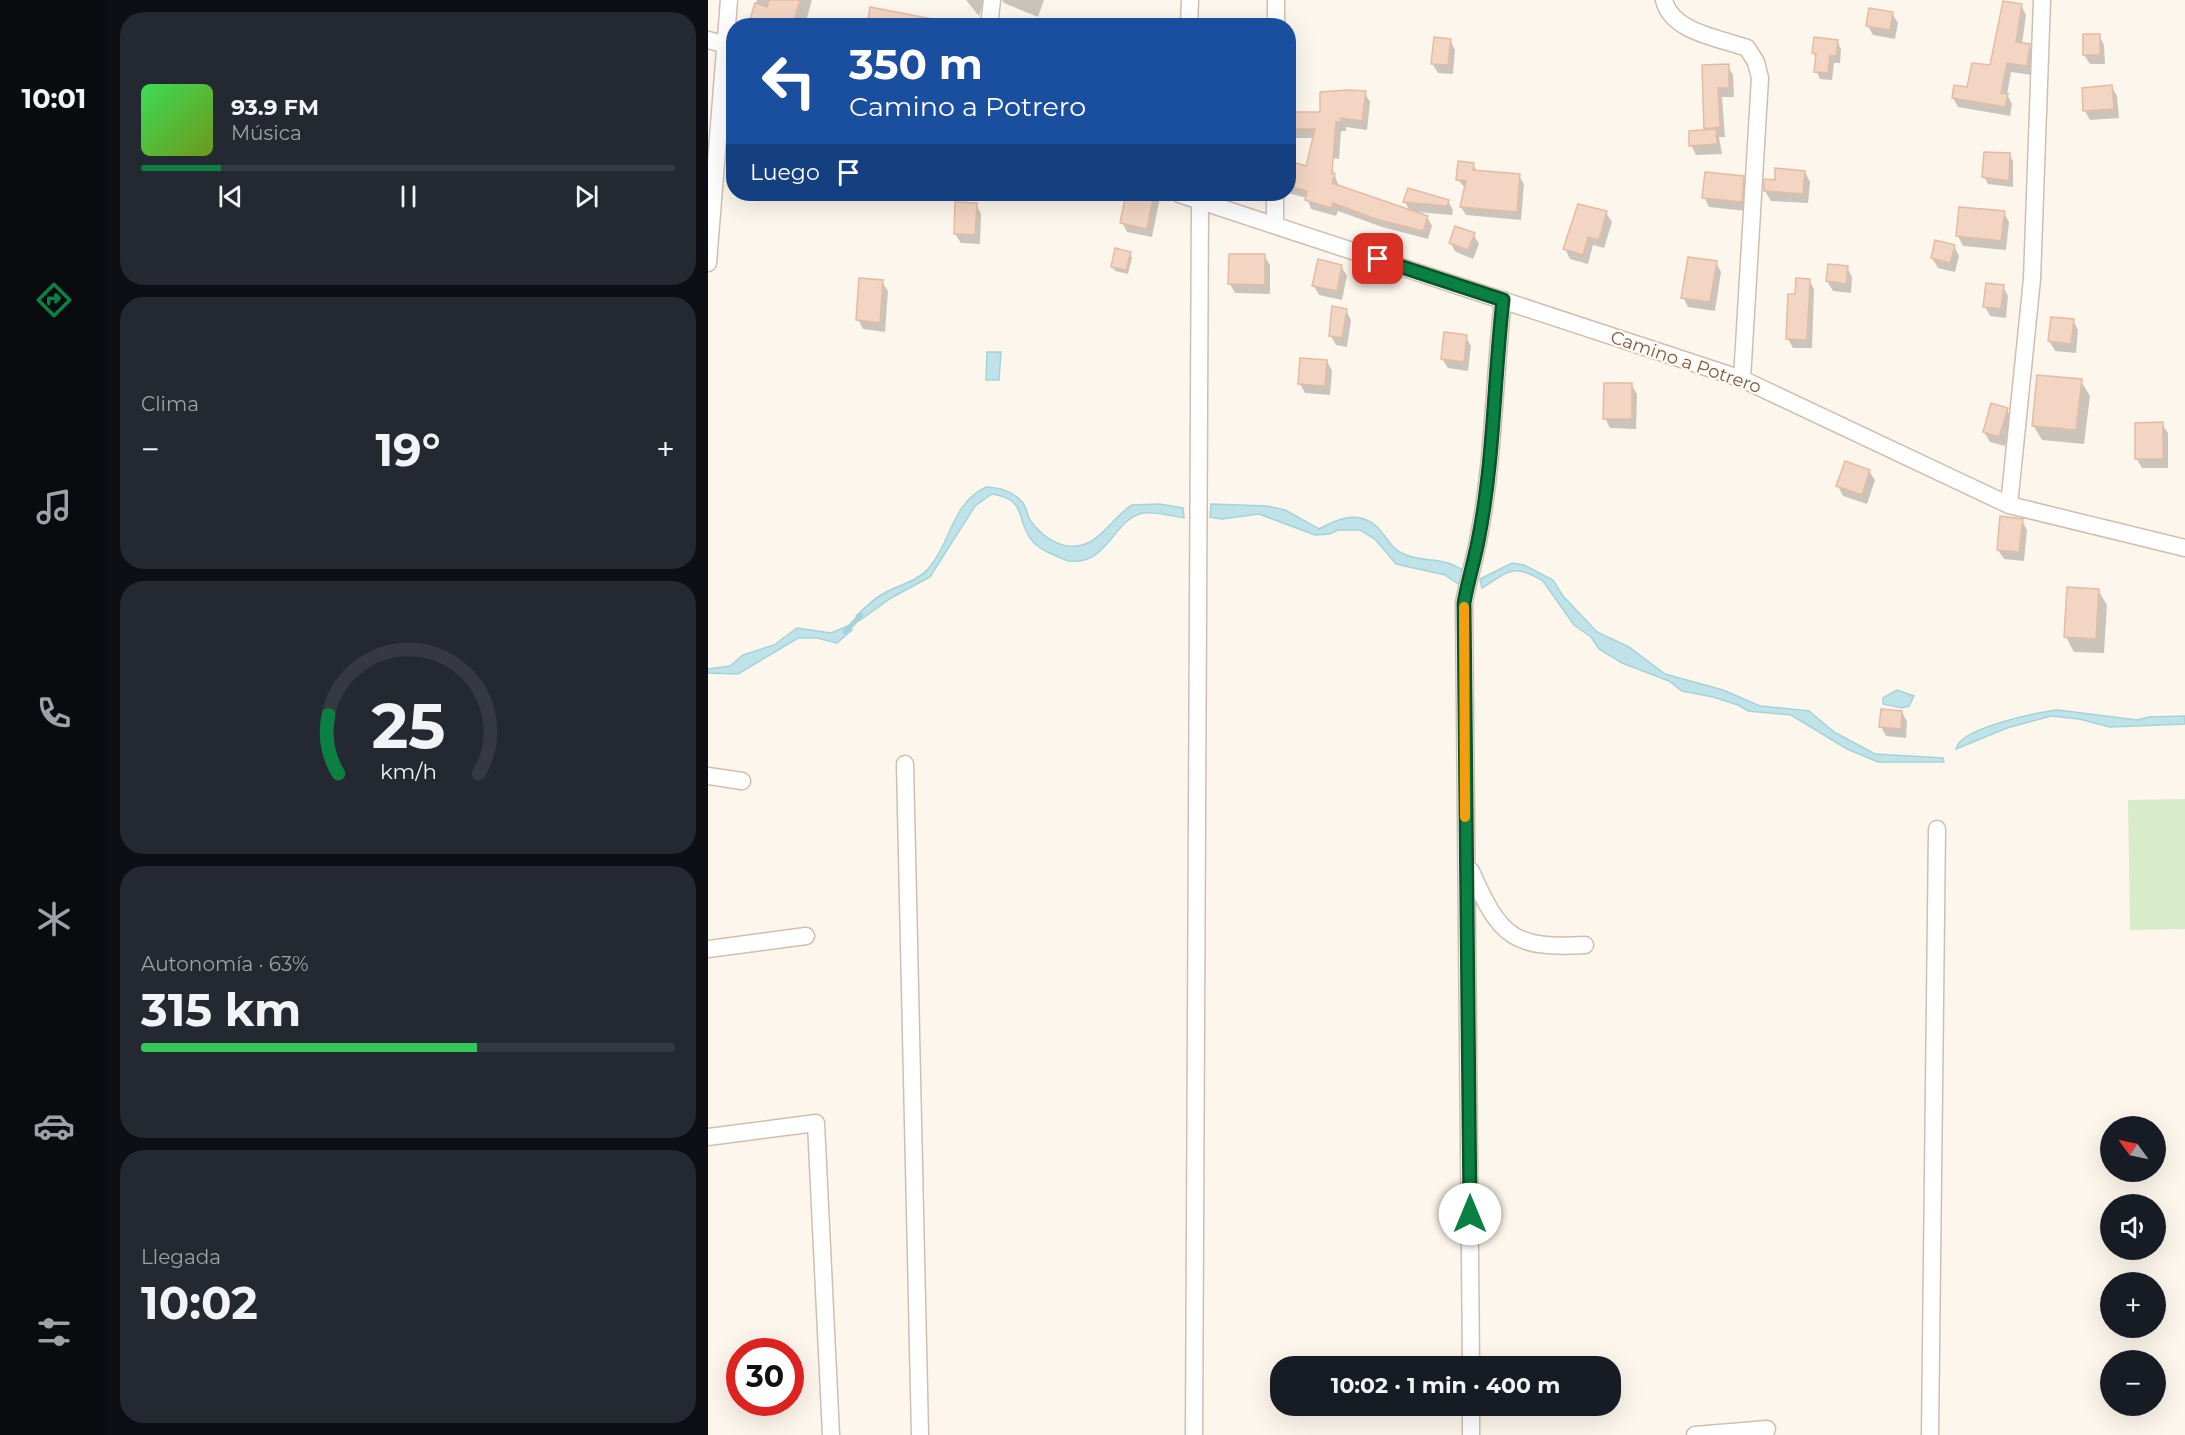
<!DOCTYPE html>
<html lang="es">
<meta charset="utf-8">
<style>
body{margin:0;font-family:Montserrat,sans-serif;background:#242831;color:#f1f3f6;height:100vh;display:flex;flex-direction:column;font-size:22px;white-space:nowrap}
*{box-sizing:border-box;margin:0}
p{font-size:20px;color:#9ea1a6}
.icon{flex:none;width:33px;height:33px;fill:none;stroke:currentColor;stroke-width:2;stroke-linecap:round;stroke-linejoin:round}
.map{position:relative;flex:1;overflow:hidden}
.drawer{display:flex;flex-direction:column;gap:12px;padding:12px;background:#0d0f14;width:600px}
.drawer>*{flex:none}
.hud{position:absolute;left:18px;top:18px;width:570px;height:183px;border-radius:24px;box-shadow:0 6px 24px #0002;background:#1a4fa0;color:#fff;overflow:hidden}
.needle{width:39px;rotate:303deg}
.fabs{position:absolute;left:1392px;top:1116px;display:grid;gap:12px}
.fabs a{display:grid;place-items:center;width:66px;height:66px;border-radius:50%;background:#171b24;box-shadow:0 6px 24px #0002;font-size:30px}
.speed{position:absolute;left:18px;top:1338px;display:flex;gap:12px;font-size:30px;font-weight:700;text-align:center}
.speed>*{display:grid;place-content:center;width:78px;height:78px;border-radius:50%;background:#171b24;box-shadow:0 6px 24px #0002;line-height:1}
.speed .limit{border:9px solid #d22;background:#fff;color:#111}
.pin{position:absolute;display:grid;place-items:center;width:51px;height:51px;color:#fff;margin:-26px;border-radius:12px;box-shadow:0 3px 9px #0006}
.me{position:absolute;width:66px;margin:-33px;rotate:0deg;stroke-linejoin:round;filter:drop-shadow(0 0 4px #0008)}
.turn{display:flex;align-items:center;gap:21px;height:126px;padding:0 24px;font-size:27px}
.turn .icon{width:78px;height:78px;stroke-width:2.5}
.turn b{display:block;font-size:42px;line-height:51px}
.then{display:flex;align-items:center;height:57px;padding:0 24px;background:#0003;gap:12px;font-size:22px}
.big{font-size:45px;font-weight:700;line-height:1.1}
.drawer .widget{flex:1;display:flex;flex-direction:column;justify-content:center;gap:9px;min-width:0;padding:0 21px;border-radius:24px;background:#242831}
.drawer .dial{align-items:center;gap:0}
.dial svg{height:156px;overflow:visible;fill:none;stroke:#363941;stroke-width:7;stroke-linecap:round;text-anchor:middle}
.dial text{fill:#f1f3f6;stroke:none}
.song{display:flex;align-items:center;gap:18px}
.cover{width:72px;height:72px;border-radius:9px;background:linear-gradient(135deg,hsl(130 70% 55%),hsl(80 70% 35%))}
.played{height:6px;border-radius:3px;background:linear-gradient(90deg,#0b8043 15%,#363941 15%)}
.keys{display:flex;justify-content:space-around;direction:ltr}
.heat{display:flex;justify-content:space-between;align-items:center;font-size:33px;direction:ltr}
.charge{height:9px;border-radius:4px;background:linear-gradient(90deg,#34c759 63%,#363941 0)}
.trip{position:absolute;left:562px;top:1356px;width:351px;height:60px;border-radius:24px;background:#171b24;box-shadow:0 6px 24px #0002;font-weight:700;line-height:60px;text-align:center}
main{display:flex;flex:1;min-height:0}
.menu{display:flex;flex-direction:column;width:108px;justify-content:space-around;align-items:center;background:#090b0e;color:#9ea1a6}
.menu .icon{width:42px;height:42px}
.menu .on{color:#0b8043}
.menu b{font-size:27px;color:#f1f3f6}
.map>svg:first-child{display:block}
.green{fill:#d8ecc9}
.water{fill:#bfe3e8;stroke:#a5d3da;stroke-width:1.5}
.shadow{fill:#0003}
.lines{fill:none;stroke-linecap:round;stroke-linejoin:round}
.stream{stroke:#a5d3da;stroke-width:5}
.building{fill:#f3d5c3;stroke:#e6bba3;stroke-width:1.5}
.minor-casing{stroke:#d1beb0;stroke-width:19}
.minor{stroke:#fff;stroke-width:16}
.route-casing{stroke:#07532c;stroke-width:15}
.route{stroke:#0b8043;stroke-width:10}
.slow{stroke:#f59e0b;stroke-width:10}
.labels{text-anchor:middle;stroke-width:4.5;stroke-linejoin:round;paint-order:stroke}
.street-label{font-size:18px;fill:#7a5c4d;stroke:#fffaf3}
</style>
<main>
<nav class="menu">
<b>10:01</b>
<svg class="icon on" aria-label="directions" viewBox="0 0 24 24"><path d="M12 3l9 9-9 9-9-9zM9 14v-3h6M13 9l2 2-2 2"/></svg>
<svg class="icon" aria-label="music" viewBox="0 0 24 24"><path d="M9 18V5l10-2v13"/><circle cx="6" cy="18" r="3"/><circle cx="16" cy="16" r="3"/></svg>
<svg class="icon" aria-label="phone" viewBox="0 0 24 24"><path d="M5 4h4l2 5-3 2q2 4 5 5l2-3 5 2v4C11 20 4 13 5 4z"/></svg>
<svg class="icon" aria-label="climate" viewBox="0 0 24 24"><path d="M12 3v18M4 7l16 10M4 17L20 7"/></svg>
<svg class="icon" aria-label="car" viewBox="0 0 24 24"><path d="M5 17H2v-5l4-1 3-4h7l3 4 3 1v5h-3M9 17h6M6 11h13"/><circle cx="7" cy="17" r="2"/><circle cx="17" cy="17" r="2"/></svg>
<svg class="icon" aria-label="filters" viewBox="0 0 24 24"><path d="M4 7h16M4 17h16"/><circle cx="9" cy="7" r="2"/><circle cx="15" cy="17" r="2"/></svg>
</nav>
<section class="drawer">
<div class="widget">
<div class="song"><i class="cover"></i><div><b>93.9 FM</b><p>Música</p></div></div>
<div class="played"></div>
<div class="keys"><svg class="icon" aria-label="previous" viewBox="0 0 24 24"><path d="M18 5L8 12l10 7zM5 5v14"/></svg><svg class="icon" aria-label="pause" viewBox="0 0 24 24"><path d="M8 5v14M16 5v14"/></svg><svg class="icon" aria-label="next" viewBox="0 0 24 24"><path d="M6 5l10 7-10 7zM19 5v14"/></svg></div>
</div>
<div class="widget"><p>Clima</p>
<div class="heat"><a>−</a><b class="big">19°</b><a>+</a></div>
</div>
<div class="widget dial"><svg viewBox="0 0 100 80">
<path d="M14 69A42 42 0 1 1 86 69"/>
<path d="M14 69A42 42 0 0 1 9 39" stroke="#0b8043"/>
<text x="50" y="56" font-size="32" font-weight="700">25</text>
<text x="50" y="72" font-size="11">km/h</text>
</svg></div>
<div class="widget"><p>Autonomía · 63%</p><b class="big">315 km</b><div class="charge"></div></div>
<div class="widget"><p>Llegada</p><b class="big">10:02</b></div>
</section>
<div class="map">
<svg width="1477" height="1435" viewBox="0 0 1477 1435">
<rect width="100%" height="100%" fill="#fdf6ec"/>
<path class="green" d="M 1477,799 L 1477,929 L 1422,930 L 1420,800 Z"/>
<path class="water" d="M 279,352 L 293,352 L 291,380 L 278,380 Z
M 278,487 C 293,488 305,491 315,503 C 319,508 319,515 322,520 C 335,539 359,554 382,542 C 399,532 408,515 424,505 L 451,504 L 475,508 L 476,518 C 464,516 447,511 435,513 C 405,519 400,566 361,561 C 356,560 353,558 348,556 C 338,551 329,548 322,538 C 307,515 319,500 284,494 L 267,506 L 222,577 L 183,598 L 151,621 L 148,616 C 156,609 164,600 173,595 C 188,585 208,583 221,568 C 244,541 243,504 278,487 Z
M 503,504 L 559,506 L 577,510 L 611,529 C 629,519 650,510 668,526 C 679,536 682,549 698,555 C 718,563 735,556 756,571 L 752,585 L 737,575 L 688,564 L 667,539 L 652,530 L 630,530 L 622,534 L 607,535 L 551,514 L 514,519 L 502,517 Z
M 804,563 L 816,565 L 845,580 L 855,596 L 889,632 L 921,647 L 957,674 L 1015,690 L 1052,706 L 1101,711 L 1126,732 L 1167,754 L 1235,758 L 1236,762 L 1170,762 L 1139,749 L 1083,715 L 1040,711 L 1030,705 L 1005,697 L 974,691 L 961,681 L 914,663 L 891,649 L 883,637 L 866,625 L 835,581 C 804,562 801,572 774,588 L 772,579 Z
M 140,626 L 144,630 L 129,643 L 109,638 L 90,638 L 30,674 L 0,673 L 0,669 L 22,666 L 35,655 L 66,645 L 89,628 L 123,633 Z
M 1189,690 L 1206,696 L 1201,706 L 1194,708 L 1175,704 L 1175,698 Z
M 1350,710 L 1429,720 L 1441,717 L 1477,716 L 1477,724 L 1402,727 L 1371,719 L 1343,716 L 1299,728 L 1248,749 C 1251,728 1330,712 1350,710 Z"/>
<path class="shadow" d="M 49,0 L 104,0 L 98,21 L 101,26 L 42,26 Z
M 258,0 L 276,0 L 271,16 Z
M 294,0 L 336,0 L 330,17 L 296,3 Z
M 1313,5 L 1318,15 L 1314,44 L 1321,45 L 1326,55 L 1324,75 L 1303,72 L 1299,95 L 1304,104 L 1302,116 L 1250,107 L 1245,98 L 1260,89 L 1283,67 Z
M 163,9 L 228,21 L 230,26 L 160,26 Z
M 1184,13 L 1190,23 L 1187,39 L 1165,35 L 1160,26 Z
M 1391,35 L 1396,45 L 1397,64 L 1382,64 L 1376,55 Z
M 742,40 L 747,50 L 745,74 L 730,73 L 724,63 Z
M 1129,41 L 1133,49 L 1132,63 L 1126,63 L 1124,80 L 1112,79 L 1108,71 L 1109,59 L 1105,53 Z
M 1020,66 L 1025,75 L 1026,97 L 1014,97 L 1017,137 L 1011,137 L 1014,154 L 988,155 L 983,145 L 999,131 L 995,67 Z
M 1403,86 L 1409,96 L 1411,118 L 1382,120 L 1377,111 Z
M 657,93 L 662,102 L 659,130 L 638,127 L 638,131 L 633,131 L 631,159 L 610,156 L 606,138 L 588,138 L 583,129 Z
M 1301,154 L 1305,161 L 1305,187 L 1280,184 L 1276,177 Z
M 765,164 L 769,172 L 811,176 L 816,184 L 813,220 L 758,215 L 753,207 L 757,188 L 750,180 Z
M 624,167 L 631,187 L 702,211 L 697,202 L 701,190 L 740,201 L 745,210 L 744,215 L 708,212 L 719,217 L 724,226 L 720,239 L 674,227 L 630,211 L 628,216 L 603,209 L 599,198 L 580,193 L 580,168 Z
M 1097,172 L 1102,182 L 1100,203 L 1063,201 L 1057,191 Z
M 1035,178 L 1040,187 L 1039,211 L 1001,207 L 996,197 Z
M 268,194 L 293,194 L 293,200 L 271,198 Z
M 420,194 L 446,194 L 451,202 L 444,237 L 419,232 L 414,222 Z
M 268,204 L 273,214 L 272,244 L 253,243 L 247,234 Z
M 898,213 L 904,222 L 896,248 L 885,245 L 880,264 L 862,259 L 857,249 Z
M 1296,213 L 1301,222 L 1298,250 L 1255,246 L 1250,236 Z
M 766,235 L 771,244 L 765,259 L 748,252 L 742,243 Z
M 1246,246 L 1251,256 L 1247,272 L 1230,268 L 1224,258 Z
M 422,254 L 424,258 L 420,274 L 407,271 L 404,266 Z
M 556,255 L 562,265 L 562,294 L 527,293 L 522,284 Z
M 1008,262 L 1013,272 L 1007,311 L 980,307 L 975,297 Z
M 633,266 L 639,276 L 634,300 L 611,295 L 605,285 Z
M 1139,267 L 1144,277 L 1143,293 L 1125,291 L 1119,281 Z
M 1101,280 L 1106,289 L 1104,348 L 1085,348 L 1080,339 L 1088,295 Z
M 174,282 L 180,291 L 177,332 L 155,329 L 150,319 Z
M 1295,287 L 1300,296 L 1298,318 L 1282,316 L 1277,307 Z
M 638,310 L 643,320 L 639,347 L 628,345 L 623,336 Z
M 1365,320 L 1370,330 L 1368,353 L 1347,351 L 1341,341 Z
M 758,337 L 763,346 L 760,371 L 740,368 L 734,359 Z
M 619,361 L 624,371 L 622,395 L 597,393 L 592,384 Z
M 1373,381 L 1382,396 L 1376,444 L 1334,440 L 1325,425 Z
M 923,384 L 929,394 L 928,429 L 902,428 L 897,418 Z
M 1299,410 L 1304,419 L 1297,446 L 1282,442 L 1276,432 Z
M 1454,424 L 1460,433 L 1460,468 L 1434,468 L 1428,458 Z
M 1161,471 L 1167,480 L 1159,504 L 1135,496 L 1130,486 Z
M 1314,521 L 1319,530 L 1316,561 L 1296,559 L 1290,550 Z
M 1360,589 L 1390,590 L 1399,605 L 1396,653 L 1366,652 L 1358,637 Z
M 1194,712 L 1199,722 L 1198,738 L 1178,736 L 1173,727 Z"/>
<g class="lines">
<path class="stream" d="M 137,632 L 153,615"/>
</g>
<path class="building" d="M 61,0 L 92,0 L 84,26 L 40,26 L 47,3 L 59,7 Z
M 1295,1 L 1314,4 L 1308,42 L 1322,44 L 1319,66 L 1299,63 L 1293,93 L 1300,94 L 1297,107 L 1244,98 L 1246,85 L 1259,87 L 1264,63 L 1282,65 Z
M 162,7 L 225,19 L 224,26 L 159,26 Z
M 1161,8 L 1185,12 L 1182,30 L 1158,26 Z
M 1375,34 L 1392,34 L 1392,55 L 1375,55 Z
M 726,37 L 743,39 L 740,65 L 723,64 Z
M 1106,37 L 1130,40 L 1128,56 L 1122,55 L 1120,73 L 1106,72 L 1108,54 L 1104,53 Z
M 1021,64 L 1021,88 L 1010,88 L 1012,127 L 996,129 L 994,65 Z
M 1404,85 L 1406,109 L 1375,111 L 1374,88 Z
M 640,90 L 658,91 L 654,121 L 633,118 L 633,122 L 628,122 L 624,173 L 627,174 L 624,183 L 720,216 L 715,231 L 668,219 L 625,203 L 623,208 L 597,200 L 599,191 L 581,186 L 588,163 L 598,166 L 607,129 L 581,129 L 582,112 L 612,112 L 612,92 Z
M 1008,129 L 1009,144 L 981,146 L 981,131 Z
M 1276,152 L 1302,153 L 1301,181 L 1274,177 Z
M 750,161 L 766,163 L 765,170 L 812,174 L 809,212 L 752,207 L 758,181 L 748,180 Z
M 1067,168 L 1097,171 L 1095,194 L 1056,191 L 1056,179 L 1067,180 Z
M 997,172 L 1036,176 L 1034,202 L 994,198 Z
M 700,188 L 741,200 L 739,206 L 695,202 Z
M 418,194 L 446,194 L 439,229 L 412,223 Z
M 247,202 L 269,203 L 267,235 L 246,234 Z
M 870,204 L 899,211 L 891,240 L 880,237 L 875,255 L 855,249 Z
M 1251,207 L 1297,211 L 1293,241 L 1248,236 Z
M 747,226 L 767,233 L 760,250 L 741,243 Z
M 1227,240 L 1247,245 L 1242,263 L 1223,258 Z
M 407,248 L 423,252 L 418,270 L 403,267 Z
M 521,254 L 557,254 L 557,285 L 520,284 Z
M 980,257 L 1009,261 L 1002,302 L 973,298 Z
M 610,259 L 634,265 L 629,291 L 604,286 Z
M 1120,264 L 1140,266 L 1138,284 L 1118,281 Z
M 151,278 L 175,280 L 172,323 L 148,320 Z
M 1088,278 L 1102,279 L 1099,340 L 1078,339 L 1080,294 L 1087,294 Z
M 1278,283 L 1296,285 L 1293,309 L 1275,307 Z
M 624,306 L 639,309 L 634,338 L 621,336 Z
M 1343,317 L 1366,319 L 1363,344 L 1340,341 Z
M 736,332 L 759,335 L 756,362 L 733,359 Z
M 592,358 L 619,360 L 617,386 L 590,384 Z
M 1329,375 L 1374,379 L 1368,430 L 1324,426 Z
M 896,383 L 924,383 L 924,419 L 895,419 Z
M 1283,403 L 1300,408 L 1291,437 L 1275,432 Z
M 1455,422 L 1455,459 L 1427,459 L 1427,423 Z
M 1137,461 L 1162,470 L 1154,495 L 1128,486 Z
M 1292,516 L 1315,519 L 1311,552 L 1289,550 Z
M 1359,587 L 1391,589 L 1388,639 L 1356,637 Z
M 1173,709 L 1194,711 L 1193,729 L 1171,727 Z"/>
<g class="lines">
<defs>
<path id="minor" d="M 956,0 C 963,32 1012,38 1039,48 L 1048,62 L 1052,78 L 1034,379
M 281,26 L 284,0
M 481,26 L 482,0
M 568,26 L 568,0
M 0,40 L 26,47
M 471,194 L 1034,379 L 1301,505 L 1477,548
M 567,225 L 567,194
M 0,263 L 21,0
M 1301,505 L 1324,279 L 1334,0
M 197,764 L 212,1435
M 0,776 L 34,781
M 763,871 C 792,937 805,949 877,945
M 0,949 L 98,936
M 0,1137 L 108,1123 L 123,1435
M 763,1366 L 756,603 C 760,580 767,559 771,536 C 786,459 786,378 795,300
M 763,1406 L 763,1435
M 486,1435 L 492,201
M 987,1435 L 1059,1429
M 1222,1435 L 1229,829"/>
</defs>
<use href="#minor" class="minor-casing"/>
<use href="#minor" class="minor"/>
</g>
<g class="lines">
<defs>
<path id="route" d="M 670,259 L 795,300 C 786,378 786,459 771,536 C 767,559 760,580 756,603 L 762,1214"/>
</defs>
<use href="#route" class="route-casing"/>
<use href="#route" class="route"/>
<path class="slow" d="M 756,607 L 757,817"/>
</g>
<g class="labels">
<g class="street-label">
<text transform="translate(978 362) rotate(19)" y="6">Camino a Potrero</text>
</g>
</g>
</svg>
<div class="fabs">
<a><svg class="needle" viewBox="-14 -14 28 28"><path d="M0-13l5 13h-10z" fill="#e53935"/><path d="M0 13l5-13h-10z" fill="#9ea1a6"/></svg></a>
<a><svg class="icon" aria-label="sound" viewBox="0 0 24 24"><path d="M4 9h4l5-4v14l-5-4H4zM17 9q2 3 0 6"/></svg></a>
<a>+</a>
<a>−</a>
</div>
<div class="speed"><div class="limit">30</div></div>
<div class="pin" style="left:670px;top:259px;background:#d93025"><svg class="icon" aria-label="arrive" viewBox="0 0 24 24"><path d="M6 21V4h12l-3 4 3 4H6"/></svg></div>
<svg class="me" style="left:762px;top:1214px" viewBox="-20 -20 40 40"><circle r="19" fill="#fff"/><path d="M0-13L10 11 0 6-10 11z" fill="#0b8043"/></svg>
<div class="trip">10:02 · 1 min · 400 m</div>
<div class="hud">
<div class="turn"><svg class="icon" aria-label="left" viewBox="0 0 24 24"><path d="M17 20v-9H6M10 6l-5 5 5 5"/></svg><div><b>350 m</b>Camino a Potrero</div></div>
<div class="then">Luego<svg class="icon" aria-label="arrive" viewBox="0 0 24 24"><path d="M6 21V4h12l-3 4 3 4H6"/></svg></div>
</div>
</div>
</main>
